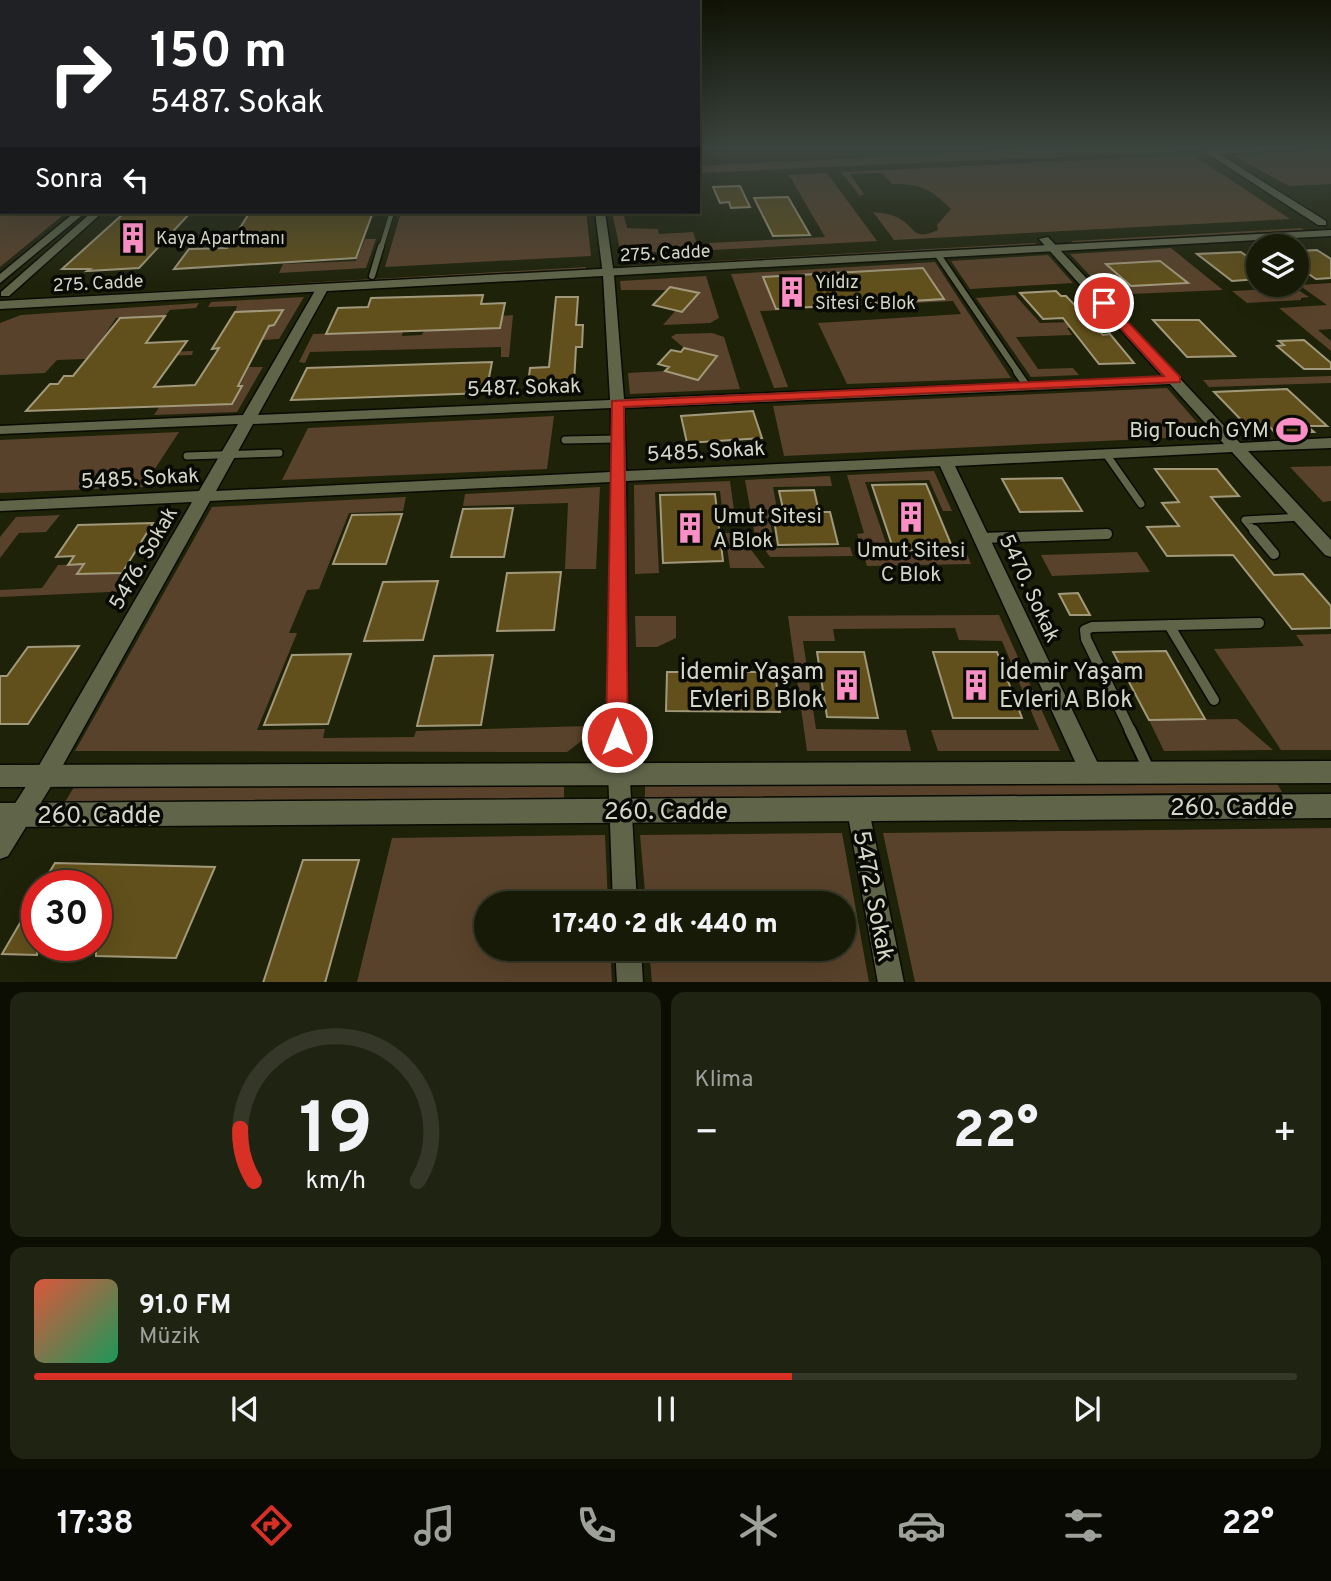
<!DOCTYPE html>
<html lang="tr">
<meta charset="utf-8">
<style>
body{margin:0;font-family:Overpass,sans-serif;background:#1f2311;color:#f1f3f6;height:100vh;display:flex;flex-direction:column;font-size:26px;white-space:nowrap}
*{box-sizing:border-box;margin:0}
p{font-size:23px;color:#9ea19b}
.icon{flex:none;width:38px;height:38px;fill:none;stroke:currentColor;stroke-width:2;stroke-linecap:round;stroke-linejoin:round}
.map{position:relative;height:982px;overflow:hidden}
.sheet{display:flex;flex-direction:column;gap:10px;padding:10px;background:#0c0e04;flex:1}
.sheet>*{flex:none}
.banner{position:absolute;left:0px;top:0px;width:700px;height:214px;box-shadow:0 7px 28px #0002,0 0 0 2px #353828;background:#202124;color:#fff;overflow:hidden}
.fabs{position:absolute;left:1246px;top:234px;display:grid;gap:14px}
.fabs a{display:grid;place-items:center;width:63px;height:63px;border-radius:50%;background:#161a07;box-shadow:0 7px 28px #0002,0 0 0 2px #353828;font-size:35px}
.speed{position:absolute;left:21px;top:870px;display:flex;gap:14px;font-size:35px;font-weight:700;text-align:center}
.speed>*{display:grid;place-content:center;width:91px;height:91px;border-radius:50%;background:#161a07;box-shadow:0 7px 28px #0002,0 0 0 2px #353828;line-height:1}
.speed .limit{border:10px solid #d22;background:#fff;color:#111}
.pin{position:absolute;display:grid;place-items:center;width:60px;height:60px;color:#fff;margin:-30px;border:4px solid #fff;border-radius:50%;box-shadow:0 2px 7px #0007}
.me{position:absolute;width:77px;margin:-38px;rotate:0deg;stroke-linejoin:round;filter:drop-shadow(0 0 5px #0008)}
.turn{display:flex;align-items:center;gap:24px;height:147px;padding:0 35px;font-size:32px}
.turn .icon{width:91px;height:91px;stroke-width:2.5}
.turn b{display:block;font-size:49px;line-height:60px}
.then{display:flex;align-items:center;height:66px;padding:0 35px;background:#0003;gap:14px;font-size:26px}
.big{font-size:52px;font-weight:800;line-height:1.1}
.sheet .tile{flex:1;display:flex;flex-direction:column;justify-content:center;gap:10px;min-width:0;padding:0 24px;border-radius:14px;background:#1f2311}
.sheet .dial{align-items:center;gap:0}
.dial svg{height:182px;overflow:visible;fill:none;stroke:#353828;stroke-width:7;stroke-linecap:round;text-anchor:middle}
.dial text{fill:#f1f3f6;stroke:none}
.song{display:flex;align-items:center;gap:21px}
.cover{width:84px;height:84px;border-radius:10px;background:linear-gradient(135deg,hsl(10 70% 55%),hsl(150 70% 35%))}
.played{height:7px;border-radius:4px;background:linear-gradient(90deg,#d93025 60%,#353828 60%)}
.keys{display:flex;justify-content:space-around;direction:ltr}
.heat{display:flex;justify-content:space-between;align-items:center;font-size:38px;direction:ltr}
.sheet .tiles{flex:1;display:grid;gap:10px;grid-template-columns:1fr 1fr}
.tile:last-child{grid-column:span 2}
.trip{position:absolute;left:474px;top:891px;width:382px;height:70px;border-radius:35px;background:#161a07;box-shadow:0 7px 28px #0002,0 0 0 2px #353828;font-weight:800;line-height:70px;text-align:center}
.dock{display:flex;height:112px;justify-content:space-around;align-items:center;background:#090a03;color:#9ea19b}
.dock .icon{width:49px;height:49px}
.dock .on{color:#d93025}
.dock b{font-size:32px;color:#f1f3f6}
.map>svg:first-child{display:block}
.green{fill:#59422b}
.building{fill:#61501b;stroke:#a2997c;stroke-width:2}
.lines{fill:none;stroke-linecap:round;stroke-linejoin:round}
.service-far4-casing{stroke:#080b00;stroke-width:6}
.service-far3-casing{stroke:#080b00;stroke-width:9}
.service-far2-casing{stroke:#080b00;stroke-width:10}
.service-far1-casing{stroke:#080b00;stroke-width:13}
.service-casing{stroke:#080b00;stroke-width:15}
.minor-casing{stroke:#080b00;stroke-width:3}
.tertiary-casing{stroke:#080b00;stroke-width:3}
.service-far4{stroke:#60654a;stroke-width:4.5}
.service-far3{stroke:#60654a;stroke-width:6}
.service-far2{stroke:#60654a;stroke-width:7}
.service-far1{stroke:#60654a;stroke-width:10}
.service{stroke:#60654a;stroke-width:11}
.minor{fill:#60654a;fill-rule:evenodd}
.tertiary{fill:#60654a;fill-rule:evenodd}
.route{fill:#d93025;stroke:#8d1f18;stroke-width:2}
.labels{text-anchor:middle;stroke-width:7;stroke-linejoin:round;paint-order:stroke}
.far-poi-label{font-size:18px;fill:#d4d7c8;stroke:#090a03;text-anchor:start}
.far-street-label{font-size:18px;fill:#d4d7c8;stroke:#090a03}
.street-label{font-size:21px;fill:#d4d7c8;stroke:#090a03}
.poi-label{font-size:21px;fill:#d4d7c8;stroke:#090a03;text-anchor:end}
.near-poi-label{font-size:24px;fill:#d4d7c8;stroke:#090a03;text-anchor:end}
.near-street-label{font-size:24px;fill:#d4d7c8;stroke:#090a03}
</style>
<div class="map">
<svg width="1331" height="983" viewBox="0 0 1331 983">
<rect width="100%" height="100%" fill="#1e2209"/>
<path class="green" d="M 1271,147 L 698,173 L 698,166 L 1038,149 Z
M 1331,150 L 1331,184 L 1289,186 L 1232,155 Z
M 1193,155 L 1290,219 L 894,240 L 873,212 C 881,213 893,214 900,219 C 917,229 913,241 938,230 L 937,225 L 951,209 C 931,189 921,184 892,184 L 882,173 L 850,174 L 864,194 L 860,196 L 841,172 Z
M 827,173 L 877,241 L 712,250 L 709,243 L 825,237 L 789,175 Z
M 3,212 L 67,212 L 0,267 L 0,215 Z
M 401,212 L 586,212 L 591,256 L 385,267 Z
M 612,212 L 623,212 L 627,228 L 658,229 L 659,234 L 693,232 L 699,250 L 621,254 Z
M 1301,228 L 1304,230 L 1074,243 L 1071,241 Z
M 365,239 L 376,239 L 366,268 L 279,273 L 283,264 L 356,261 Z
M 1035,243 L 1038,245 L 626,269 L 625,266 Z
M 1171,248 L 1223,290 L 1108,295 L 1070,254 Z
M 1048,255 L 1073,283 L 970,289 L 951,261 Z
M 935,262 L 1011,378 L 847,384 L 818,323 L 961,314 L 953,301 L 760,311 L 788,387 L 774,388 L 731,274 Z
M 586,267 L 586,271 L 68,299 L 71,296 Z
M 706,276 L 719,318 L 710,323 L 663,325 L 676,310 L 682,312 L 699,293 L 670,287 L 667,290 L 621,290 L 620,281 Z
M 1331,283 L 1331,329 L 1318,330 L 1331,341 L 1331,351 L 1279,308 L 1327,305 L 1299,285 Z
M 1295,288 L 1309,297 L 1301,298 L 1301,300 L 1247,303 L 1232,291 Z
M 1015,295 L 1040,323 L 1107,321 L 1113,327 L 1067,328 L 1072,335 L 1016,337 L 1038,369 L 1073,368 L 1079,375 L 1031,377 L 976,298 Z
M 304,297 L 279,339 L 262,340 L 269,326 L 275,325 L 282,310 L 235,312 L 237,306 L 208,307 L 211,302 Z
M 199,303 L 196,308 L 170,310 L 165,316 L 116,318 L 96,348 L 134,353 L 193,351 L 192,355 L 57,360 L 45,373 L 0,375 L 0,323 L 21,315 Z
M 513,315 L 509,357 L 501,357 L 501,347 L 310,352 L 305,363 L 299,362 L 313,334 L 403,331 L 402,336 L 422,335 L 424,331 L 500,328 L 502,316 Z
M 712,333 L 724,337 L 740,389 L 630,394 L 628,373 L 665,371 L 698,380 L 716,356 L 684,348 L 671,337 L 676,334 Z
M 249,367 L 263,367 L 237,412 L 154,415 L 165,398 L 231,404 Z
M 1331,376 L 1331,383 L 1209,387 L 1203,380 Z
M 1167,388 L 1209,436 L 784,456 L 773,406 Z
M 554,416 L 547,469 L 282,480 L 308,428 Z
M 179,432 L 143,487 L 0,493 L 0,440 Z
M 1331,466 L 1331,501 L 1323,502 L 1290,467 Z
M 934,471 L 952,511 L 943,511 L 929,480 L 865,482 L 890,555 L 967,554 L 971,564 L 867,566 L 857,534 L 864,533 L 847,475 Z
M 830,476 L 832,486 L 773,487 L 777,509 L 768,510 L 775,548 L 850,547 L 853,556 L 770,557 L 755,536 L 745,480 Z
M 730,481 L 736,525 L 724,525 L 720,491 L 655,492 L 659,573 L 635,574 L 634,485 Z
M 600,487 L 596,569 L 565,569 L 568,503 L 463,506 L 465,494 Z
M 406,497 L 403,511 L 349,513 L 319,589 L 307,590 L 289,633 L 297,633 L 257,730 L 325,729 L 323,738 L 414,737 L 416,731 L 588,726 L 588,736 L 567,752 L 75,751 L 212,507 Z
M 60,515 L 46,532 L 19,533 L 0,558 L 0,537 L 16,517 Z
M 725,533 L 738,533 L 765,568 L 730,568 Z
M 1137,552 L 1150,572 L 1052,576 L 1041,555 Z
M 84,564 L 78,574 L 142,572 L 131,591 L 0,597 L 0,590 L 42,588 L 58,565 Z
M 999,615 L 1060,751 L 938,751 L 931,730 L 1039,730 L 1002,641 L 959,640 L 955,628 L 833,629 L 835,641 L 803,641 L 816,729 L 906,730 L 911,751 L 807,751 L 788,616 Z
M 635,616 L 676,616 L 676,638 L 657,647 L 636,647 Z
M 1331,634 L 1331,750 L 1281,750 L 1214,649 L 1304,646 L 1296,635 Z
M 1237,719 L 1273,750 L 1164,751 L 1149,720 Z
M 1275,780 L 1282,792 L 645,799 L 645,786 Z
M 564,786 L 564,799 L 65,802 L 74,787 Z
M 1331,828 L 1331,983 L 915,982 L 883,833 Z
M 842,833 L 869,982 L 652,982 L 649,949 L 844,948 L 844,903 L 646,903 L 640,835 Z
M 605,835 L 608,903 L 486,903 L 486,948 L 610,949 L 612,982 L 357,982 L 392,838 Z"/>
<path class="building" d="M 740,186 L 750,207 L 731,208 L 729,202 L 720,203 L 713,187 Z
M 788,197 L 810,235 L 773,236 L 754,198 Z
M 191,212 L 139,268 L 87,271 L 90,269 L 62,269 L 123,214 Z
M 250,212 L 373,212 L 356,258 L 174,269 L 189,249 L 227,248 Z
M 1317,250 L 1331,259 L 1331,278 L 1316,279 L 1297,266 L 1297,251 Z
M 1241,252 L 1258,264 L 1258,279 L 1232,281 L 1197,254 Z
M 1160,261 L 1188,283 L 1131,286 L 1106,264 Z
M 923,268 L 944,299 L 776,309 L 763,277 Z
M 670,287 L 699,293 L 682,312 L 653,305 Z
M 1056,291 L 1061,296 L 1066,296 L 1103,335 L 1110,334 L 1134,363 L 1099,364 L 1063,318 L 1043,319 L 1020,293 Z
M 483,295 L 481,304 L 505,303 L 500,328 L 326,334 L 338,308 L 368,307 L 371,298 Z
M 556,297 L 578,297 L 576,325 L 583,325 L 582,347 L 576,347 L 574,383 L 528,385 L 530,368 L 549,367 Z
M 283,310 L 274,325 L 269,326 L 238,386 L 242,386 L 232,404 L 26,411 L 50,384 L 58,384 L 64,376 L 73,376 L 120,318 L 165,316 L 146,343 L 187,341 L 154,387 L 195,385 L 219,348 L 212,349 L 235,312 Z
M 1153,320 L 1199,320 L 1235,356 L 1187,357 Z
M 1304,340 L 1331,363 L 1331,369 L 1304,369 L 1277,346 L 1284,345 L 1279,341 Z
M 684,348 L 717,356 L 698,380 L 665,371 L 669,367 L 658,364 L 671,350 L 681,352 Z
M 492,362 L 486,393 L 291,400 L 307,368 Z
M 1287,389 L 1327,426 L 1307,426 L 1314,432 L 1276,434 L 1270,427 L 1249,428 L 1214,392 Z
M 753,411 L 762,438 L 687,443 L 681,416 Z
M 1155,469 L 1217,469 L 1239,496 L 1211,497 L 1274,575 L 1303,574 L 1331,606 L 1331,628 L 1292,629 L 1233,555 L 1167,556 L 1147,527 L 1179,526 L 1162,503 L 1179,502 Z
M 1062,478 L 1082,511 L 1020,512 L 1002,479 Z
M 926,484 L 953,549 L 894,551 L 872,485 Z
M 814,490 L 819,512 L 830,512 L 838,544 L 778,545 L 773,513 L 784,513 L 779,491 Z
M 715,494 L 723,561 L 663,563 L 660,495 Z
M 513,508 L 504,557 L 451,557 L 463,509 Z
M 402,514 L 386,564 L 333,564 L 352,515 Z
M 153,523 L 122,573 L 77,574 L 84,564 L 68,565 L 74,556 L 56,557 L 78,525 Z
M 561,572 L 554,630 L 497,631 L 507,573 Z
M 438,581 L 423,640 L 364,641 L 383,582 Z
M 1078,593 L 1090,615 L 1070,615 L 1059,594 Z
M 79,646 L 28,724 L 0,724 L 0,676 L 7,676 L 28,647 Z
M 1166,651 L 1205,719 L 1149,720 L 1113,652 Z
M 817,652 L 864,652 L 878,718 L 827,717 Z
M 933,652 L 997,652 L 1022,718 L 953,718 Z
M 351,654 L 328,724 L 264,725 L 292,655 Z
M 493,655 L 481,725 L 417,726 L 434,656 Z
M 667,672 L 775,672 L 780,712 L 666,711 Z
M 303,860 L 359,860 L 325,983 L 263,983 Z
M 55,863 L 215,867 L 176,958 L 96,956 L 96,886 L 41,886 Z
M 37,894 L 37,955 L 2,954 Z"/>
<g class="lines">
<defs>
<path id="service-far4" d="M 381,248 L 392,212"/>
<path id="service-far3" d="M 938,255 L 1019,374
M 372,276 L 381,246"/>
<path id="service-far2" d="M 1017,372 L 1027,386
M 565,440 L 617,439
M 1106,454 L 1141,504
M 187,456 L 279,453
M 1255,532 L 1245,520 L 1301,517"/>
<path id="service-far1" d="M 1254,530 L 1274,554
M 982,538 L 1107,534
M 1169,625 L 1214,700
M 1131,732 L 1086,639 L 1085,630 L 1092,627 L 1259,623"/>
<path id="service" d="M 1130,730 L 1149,770"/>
<path id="minor" d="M 1255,147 L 1321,147 L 1219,154 L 1326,221 L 1326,225 L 1318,225 L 1205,152 L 1209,149 Z
M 75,212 L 86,212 L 0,283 L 0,274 Z
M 92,212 L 103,212 L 9,296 L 1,296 L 1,292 Z
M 595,212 L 605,212 L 614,275 L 624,399 L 1163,377 L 1039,239 L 1048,237 L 1240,443 L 1331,438 L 1331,448 L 1248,451 L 1331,540 L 1331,557 L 1325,555 L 1232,452 L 955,466 L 1102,772 L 1099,779 L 1091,782 L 1083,779 L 940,466 L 626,481 L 628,745 L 637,903 L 613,903 L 607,745 L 611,482 L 210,501 L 53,783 L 8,856 L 0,859 L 0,827 L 37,769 L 192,502 L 0,511 L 0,501 L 199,491 L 238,424 L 0,434 L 0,426 L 243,415 L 316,289 L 322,286 L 328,289 L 258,415 L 610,400 L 603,275 ZM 1170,384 L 1224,444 L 626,471 L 624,408 ZM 611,408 L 611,472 L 216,491 L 253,424 Z
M 858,799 L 866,802 L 869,810 L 904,983 L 878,983 L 847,810 L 850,802 Z
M 615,948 L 641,948 L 643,983 L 617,983 Z"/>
<path id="tertiary" d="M 1331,230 L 1331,236 L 0,309 L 0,301 Z
M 1331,761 L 1331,783 L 0,787 L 0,765 Z
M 1331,794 L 1331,818 L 0,827 L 0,803 Z"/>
</defs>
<use href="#service-far4" class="service-far4-casing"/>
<use href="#service-far3" class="service-far3-casing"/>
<use href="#service-far2" class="service-far2-casing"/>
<use href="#service-far1" class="service-far1-casing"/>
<use href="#service" class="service-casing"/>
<use href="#minor" class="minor-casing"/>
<use href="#tertiary" class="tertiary-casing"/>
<use href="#service-far4" class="service-far4"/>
<use href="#service-far3" class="service-far3"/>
<use href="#service-far2" class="service-far2"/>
<use href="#service-far1" class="service-far1"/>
<use href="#service" class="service"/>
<use href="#minor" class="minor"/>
<use href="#tertiary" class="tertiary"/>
</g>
<linearGradient id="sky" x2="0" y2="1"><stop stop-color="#101305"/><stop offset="0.52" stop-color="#3b443e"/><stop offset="1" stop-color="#3b443e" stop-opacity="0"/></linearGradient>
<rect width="1331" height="285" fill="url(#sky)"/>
<path class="route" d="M 1100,301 L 1108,301 L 1180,377 L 1180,382 L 624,407 L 628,737 L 624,744 L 617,747 L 609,744 L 606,737 L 612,401 L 1164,376 L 1100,306 Z"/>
<defs>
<symbol id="building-bare" viewBox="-9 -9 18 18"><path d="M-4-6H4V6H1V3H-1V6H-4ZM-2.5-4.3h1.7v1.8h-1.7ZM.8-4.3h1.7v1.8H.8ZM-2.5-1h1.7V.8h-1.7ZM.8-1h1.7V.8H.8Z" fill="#fa8fc6" stroke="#090a03" stroke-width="2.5" paint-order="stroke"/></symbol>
<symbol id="stadium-bare" viewBox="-9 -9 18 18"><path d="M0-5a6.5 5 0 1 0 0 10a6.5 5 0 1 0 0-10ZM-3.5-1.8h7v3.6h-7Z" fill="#fa8fc6" stroke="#090a03" stroke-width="2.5" paint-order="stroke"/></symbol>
</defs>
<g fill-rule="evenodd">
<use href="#building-bare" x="111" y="216" width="44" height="44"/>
<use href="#building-bare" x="770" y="270" width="44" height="44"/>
<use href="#stadium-bare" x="1270" y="408" width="44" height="44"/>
<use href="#building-bare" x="889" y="495" width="44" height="44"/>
<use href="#building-bare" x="668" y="506" width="44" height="44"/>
<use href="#building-bare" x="825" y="663" width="44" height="44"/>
<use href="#building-bare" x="954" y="663" width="44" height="44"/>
</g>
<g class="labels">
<g class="far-poi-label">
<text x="156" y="244">Kaya Apartmanı</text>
<text x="815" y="288">Yıldız<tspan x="815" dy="21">Sitesi C Blok</tspan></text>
</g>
<g class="far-street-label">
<text transform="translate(665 253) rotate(-3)" y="6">275. Cadde</text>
<text transform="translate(98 283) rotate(-3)" y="6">275. Cadde</text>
</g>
<g class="street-label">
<text transform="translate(524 387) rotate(-2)" y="7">5487. Sokak</text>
<text transform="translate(706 451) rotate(-3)" y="7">5485. Sokak</text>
<text transform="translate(140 478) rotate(-3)" y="7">5485. Sokak</text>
<text transform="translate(143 558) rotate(-60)" y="7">5476. Sokak</text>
<text transform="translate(1030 588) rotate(65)" y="7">5470. Sokak</text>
</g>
<g class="poi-label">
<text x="1269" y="437">Big Touch GYM</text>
<text x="713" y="523" text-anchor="start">Umut Sitesi<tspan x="713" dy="24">A Blok</tspan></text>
<text x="911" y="557" text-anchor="middle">Umut Sitesi<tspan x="911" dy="24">C Blok</tspan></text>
</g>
<g class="near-poi-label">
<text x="824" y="679">İdemir Yaşam<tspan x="824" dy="28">Evleri B Blok</tspan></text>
<text x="999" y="679" text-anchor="start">İdemir Yaşam<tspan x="999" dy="28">Evleri A Blok</tspan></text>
</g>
<g class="near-street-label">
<text x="1232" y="815">260. Cadde</text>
<text x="666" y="819">260. Cadde</text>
<text x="99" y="823">260. Cadde</text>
<text transform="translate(874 896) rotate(79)" y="8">5472. Sokak</text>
</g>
</g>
</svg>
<div class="fabs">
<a><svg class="icon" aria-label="layers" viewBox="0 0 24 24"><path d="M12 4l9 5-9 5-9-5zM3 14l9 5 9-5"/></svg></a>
</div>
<div class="speed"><div class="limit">30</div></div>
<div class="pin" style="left:1104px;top:303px;background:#d93025"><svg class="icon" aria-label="arrive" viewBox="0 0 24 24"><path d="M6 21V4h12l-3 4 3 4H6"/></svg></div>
<svg class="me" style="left:617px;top:737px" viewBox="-20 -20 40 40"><circle r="17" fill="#d93025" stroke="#fff" stroke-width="3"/><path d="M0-11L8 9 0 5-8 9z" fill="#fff"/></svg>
<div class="trip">17:40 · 2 dk · 440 m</div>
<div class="banner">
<div class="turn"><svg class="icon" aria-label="right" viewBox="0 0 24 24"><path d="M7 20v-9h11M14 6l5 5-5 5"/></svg><div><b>150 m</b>5487. Sokak</div></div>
<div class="then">Sonra<svg class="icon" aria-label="left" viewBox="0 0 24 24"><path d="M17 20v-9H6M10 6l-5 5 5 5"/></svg></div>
</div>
</div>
<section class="sheet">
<div class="tiles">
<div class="tile dial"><svg viewBox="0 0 100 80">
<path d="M14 69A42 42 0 1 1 86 69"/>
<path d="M14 69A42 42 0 0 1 8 46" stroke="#d93025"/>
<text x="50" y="56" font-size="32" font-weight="700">19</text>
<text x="50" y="72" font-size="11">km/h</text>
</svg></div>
<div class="tile"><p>Klima</p>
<div class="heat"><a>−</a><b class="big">22°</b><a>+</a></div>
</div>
<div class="tile">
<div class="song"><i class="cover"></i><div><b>91.0 FM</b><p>Müzik</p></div></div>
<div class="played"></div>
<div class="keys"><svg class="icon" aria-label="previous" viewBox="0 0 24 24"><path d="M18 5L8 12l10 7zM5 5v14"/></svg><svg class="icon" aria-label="pause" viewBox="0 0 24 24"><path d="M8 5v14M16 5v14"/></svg><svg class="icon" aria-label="next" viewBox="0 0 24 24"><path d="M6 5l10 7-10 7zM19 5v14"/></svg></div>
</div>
</div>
</section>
<nav class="dock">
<b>17:38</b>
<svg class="icon on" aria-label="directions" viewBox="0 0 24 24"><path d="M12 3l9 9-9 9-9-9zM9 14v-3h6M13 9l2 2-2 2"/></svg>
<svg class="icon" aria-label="music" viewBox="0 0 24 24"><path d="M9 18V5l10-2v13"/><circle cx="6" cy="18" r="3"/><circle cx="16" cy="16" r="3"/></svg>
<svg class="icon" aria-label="phone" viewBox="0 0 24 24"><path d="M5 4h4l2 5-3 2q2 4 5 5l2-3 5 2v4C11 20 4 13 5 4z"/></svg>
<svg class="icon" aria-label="climate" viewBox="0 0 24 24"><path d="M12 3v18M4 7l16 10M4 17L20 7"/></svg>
<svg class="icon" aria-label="car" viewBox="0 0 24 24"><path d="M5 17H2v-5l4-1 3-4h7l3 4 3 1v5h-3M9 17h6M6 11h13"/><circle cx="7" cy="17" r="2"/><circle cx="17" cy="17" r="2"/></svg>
<svg class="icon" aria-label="filters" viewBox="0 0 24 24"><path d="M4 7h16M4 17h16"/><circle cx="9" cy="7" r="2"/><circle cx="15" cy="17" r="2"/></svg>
<b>22°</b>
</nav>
